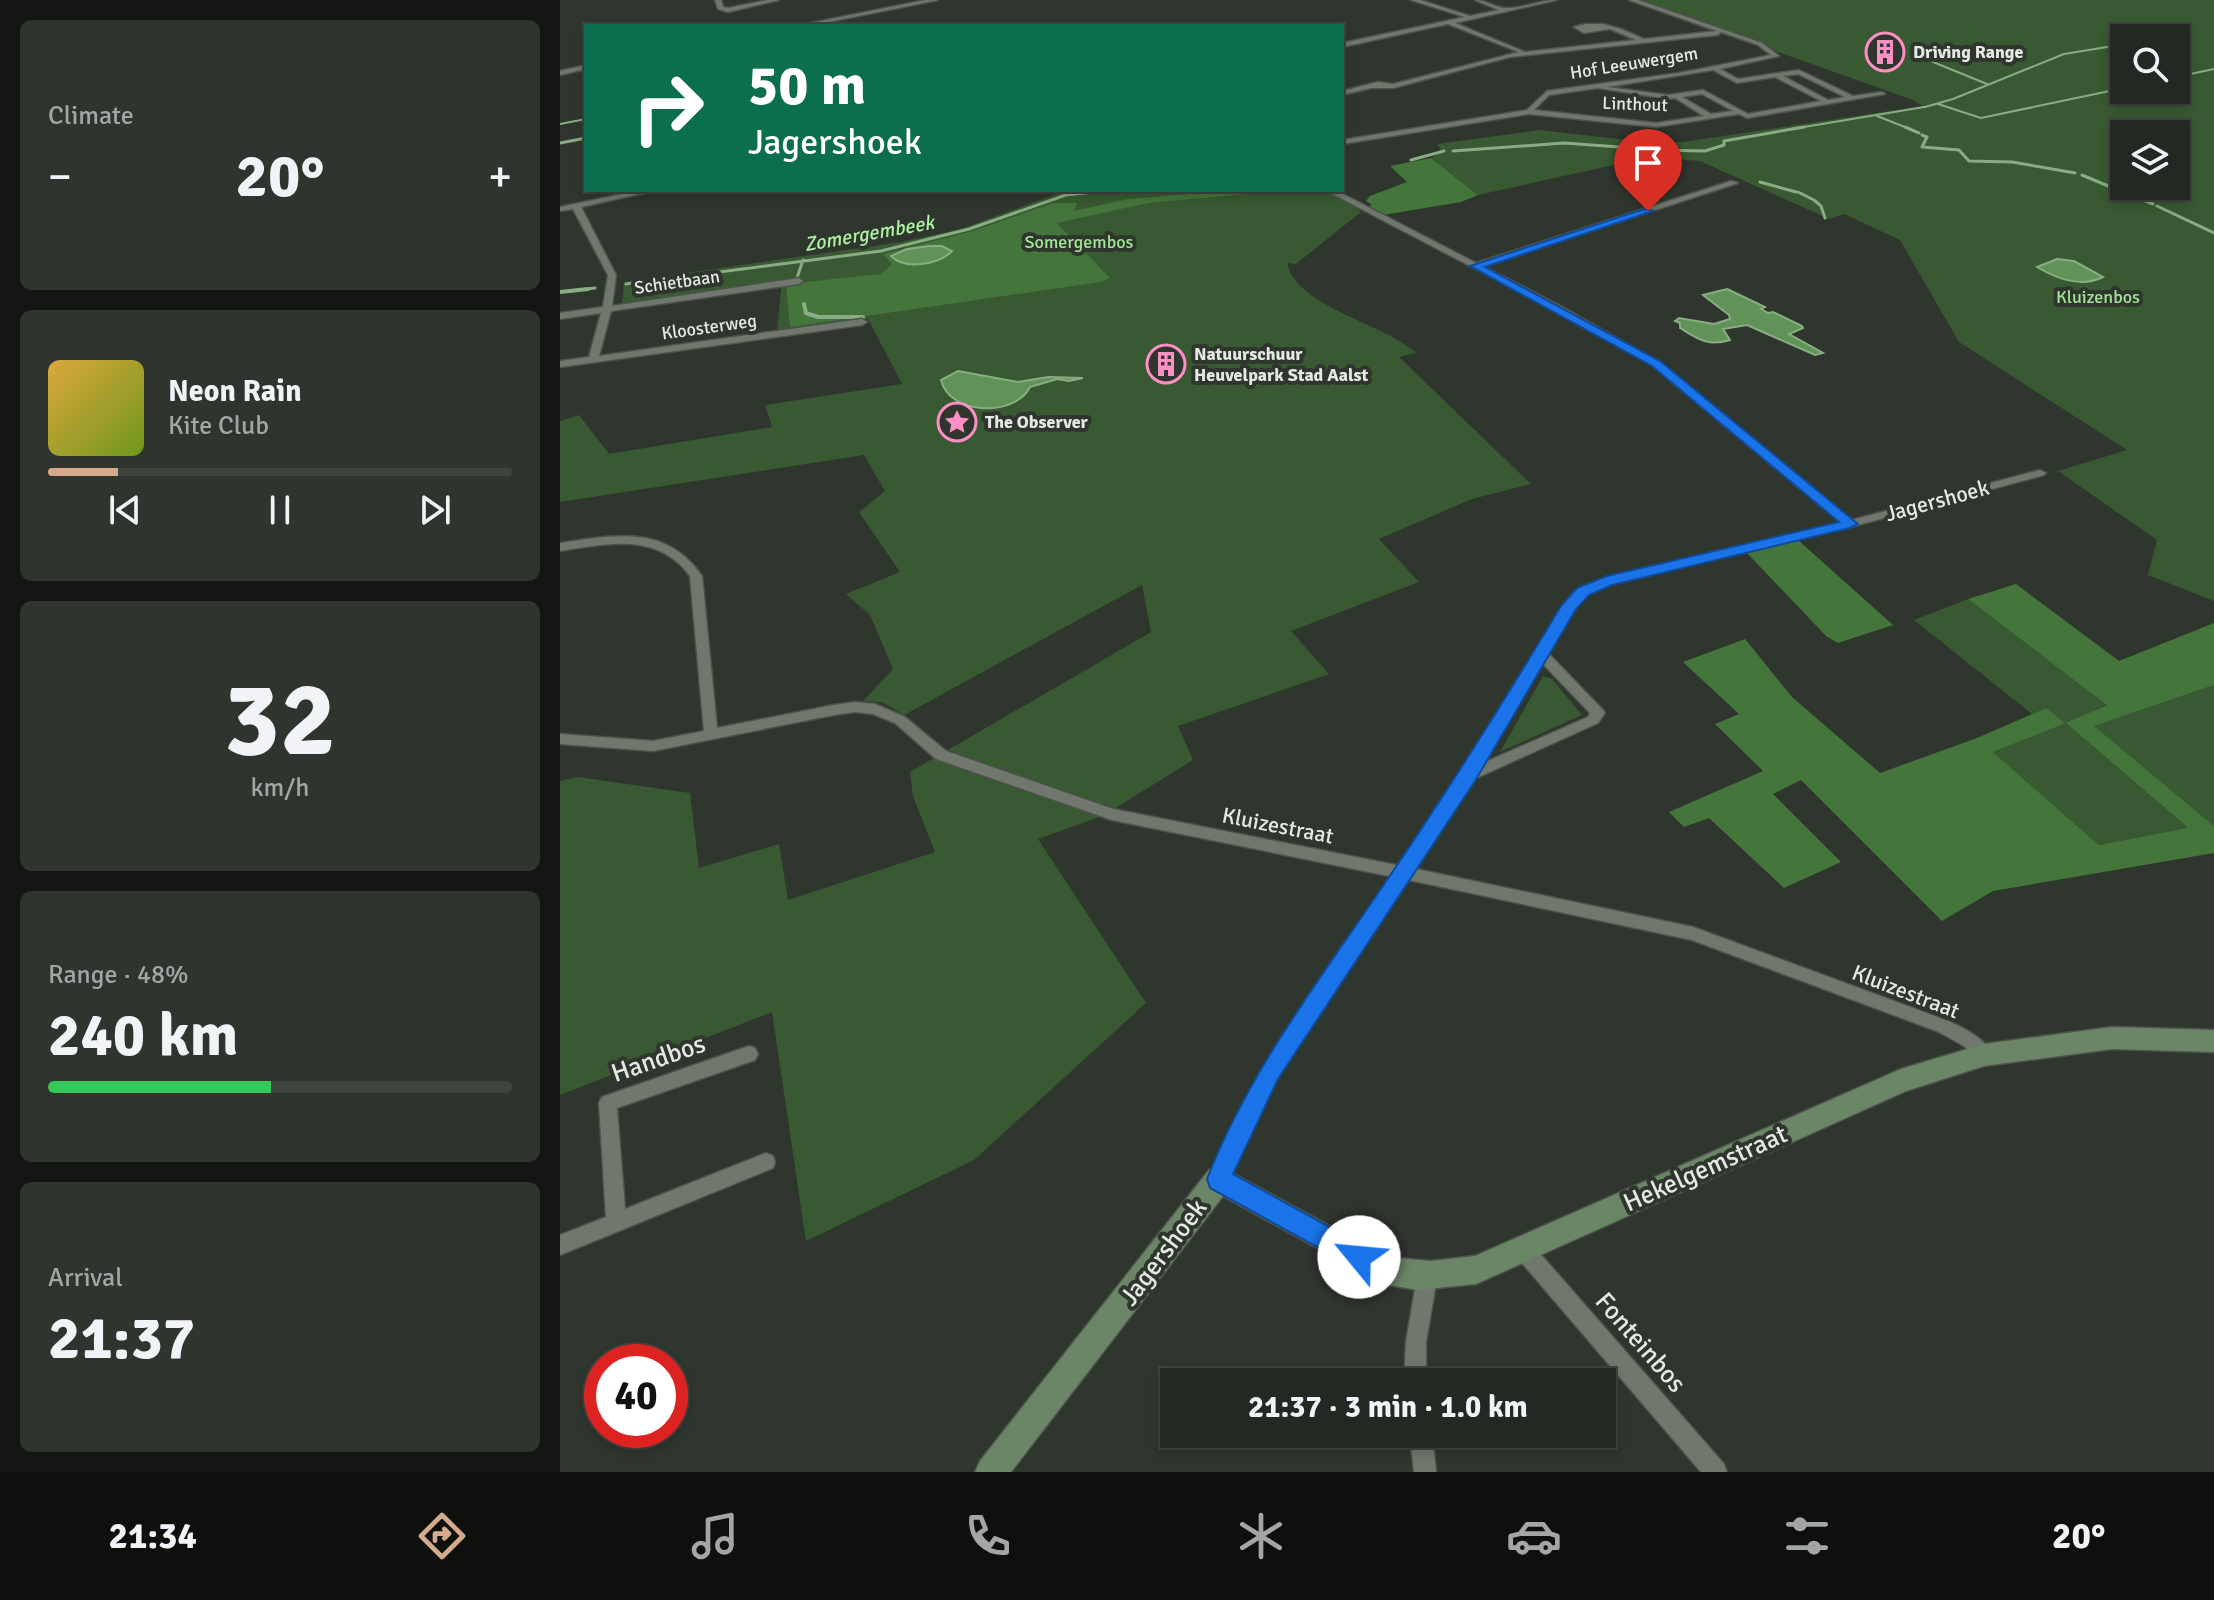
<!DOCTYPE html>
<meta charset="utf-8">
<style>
body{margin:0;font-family:Signika,sans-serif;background:#2f342f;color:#f1f3f6;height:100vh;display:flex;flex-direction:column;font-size:30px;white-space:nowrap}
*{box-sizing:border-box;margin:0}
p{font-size:26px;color:#a3a6a5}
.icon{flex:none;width:44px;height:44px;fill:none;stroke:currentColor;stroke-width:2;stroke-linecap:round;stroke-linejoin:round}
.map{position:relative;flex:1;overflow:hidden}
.drawer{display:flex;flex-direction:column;gap:20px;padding:20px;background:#131613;width:560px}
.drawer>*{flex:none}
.guide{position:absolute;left:24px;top:24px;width:760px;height:168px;border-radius:0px;box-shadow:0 4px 12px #0003,0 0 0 2px #404440;background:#0b6e4f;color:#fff;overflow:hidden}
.tools{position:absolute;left:1550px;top:24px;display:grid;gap:16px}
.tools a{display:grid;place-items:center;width:80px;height:80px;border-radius:0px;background:#232822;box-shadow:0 4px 12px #0003,0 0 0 2px #404440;font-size:40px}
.speed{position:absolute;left:24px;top:1344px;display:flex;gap:16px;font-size:40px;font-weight:700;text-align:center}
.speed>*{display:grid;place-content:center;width:104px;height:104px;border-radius:50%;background:#232822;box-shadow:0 4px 12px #0003,0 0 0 2px #404440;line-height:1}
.speed .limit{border:12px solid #d22;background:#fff;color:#111}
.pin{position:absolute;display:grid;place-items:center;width:68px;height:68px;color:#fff;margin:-82px -34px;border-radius:50% 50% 50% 0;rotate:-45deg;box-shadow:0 0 8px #0007}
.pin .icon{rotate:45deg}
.me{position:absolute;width:88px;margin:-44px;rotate:298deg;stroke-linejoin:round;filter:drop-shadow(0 0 6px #0008)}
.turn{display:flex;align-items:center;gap:28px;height:168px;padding:0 32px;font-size:36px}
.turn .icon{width:104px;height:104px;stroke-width:2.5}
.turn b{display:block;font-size:56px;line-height:68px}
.big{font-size:60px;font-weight:700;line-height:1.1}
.drawer .tile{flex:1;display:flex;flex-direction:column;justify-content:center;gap:12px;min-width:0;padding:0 28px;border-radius:12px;background:#2f342f}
.drawer .dial{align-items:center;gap:0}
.dial b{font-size:104px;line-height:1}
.song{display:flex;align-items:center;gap:24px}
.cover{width:96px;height:96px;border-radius:12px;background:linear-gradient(135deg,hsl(40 70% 55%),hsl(80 70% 35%))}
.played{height:8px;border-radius:4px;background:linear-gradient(90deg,#d6ab8b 15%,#404440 15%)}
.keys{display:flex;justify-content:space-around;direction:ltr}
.heat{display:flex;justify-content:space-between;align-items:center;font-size:44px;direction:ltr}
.charge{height:12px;border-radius:6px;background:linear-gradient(90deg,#34c759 48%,#404440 0)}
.trip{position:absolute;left:600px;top:1368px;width:456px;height:80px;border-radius:0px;background:#232822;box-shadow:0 4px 12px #0003,0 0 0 2px #404440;font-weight:700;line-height:80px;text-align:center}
.tab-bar{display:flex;height:128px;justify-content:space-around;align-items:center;background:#0e100e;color:#a3a6a5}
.tab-bar .icon{width:56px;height:56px}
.tab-bar .current{color:#d6ab8b}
.tab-bar b{font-size:36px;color:#f1f3f6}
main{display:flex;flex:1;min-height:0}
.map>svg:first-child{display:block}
.green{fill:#385932;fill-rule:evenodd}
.forest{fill:#44753b;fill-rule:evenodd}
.water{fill:#619358;stroke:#89ad82;stroke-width:2}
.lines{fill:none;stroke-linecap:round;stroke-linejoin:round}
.stream-far2{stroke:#89ad82;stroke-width:2}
.stream-far1{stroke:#89ad82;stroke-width:3}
.stream{stroke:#89ad82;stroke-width:4}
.street-casing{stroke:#4d534c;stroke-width:3}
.secondary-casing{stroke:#4d534c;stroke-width:3}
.street{fill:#70786e;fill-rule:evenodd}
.secondary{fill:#6b8666;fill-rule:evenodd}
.route{fill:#1a73e8;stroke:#114b97;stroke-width:2}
.labels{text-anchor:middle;stroke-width:8;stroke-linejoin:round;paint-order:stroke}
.far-poi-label{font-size:18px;font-weight:bold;fill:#e5e9e4;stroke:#2f362e;text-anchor:start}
.far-street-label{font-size:18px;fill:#e5e9e4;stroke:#2f362e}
.far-park-label{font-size:18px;fill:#a0e694;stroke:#2f362e}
.far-water-label{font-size:20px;font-style:italic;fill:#adf3a0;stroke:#2f362e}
.street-label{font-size:22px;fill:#e5e9e4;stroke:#2f362e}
.near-street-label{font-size:26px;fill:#e5e9e4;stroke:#2f362e}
</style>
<main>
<section class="drawer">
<div class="tile"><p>Climate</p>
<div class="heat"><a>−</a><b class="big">20°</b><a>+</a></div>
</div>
<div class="tile">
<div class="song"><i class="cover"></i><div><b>Neon Rain</b><p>Kite Club</p></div></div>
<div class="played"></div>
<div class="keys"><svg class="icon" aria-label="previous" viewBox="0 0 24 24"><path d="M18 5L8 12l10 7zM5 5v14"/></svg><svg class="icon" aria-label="pause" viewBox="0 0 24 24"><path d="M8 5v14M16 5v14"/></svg><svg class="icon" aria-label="next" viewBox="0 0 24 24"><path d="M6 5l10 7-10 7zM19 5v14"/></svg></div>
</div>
<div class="tile dial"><b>32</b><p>km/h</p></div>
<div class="tile"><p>Range · 48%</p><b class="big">240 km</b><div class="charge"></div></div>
<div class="tile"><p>Arrival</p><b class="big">21:37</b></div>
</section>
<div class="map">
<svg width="1654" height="1472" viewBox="0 0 1654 1472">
<rect width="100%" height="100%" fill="#2f362e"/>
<path class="green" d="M 1072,0 L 1654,0 L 1654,601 L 1588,575 L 1597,540 L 1498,471 L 1567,450 L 1399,342 L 1340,240 L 1284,214 L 1269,219 L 1140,161 L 1090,157 L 918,195 L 871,158 L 882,152 L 877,144 L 980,130 L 1093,143 L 1123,142 L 1363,106 L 1353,100 ZM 1564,38 L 1616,38 L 1616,90 L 1564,90 ZM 1564,134 L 1616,134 L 1616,186 L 1564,186 Z
M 518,190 L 770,190 L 799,205 L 796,208 L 801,212 L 736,264 L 727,263 C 736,307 826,324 856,353 L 839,357 L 971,484 L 912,499 L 819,539 L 859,582 L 731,631 L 769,674 L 618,726 L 633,760 L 554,809 L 390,751 L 380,756 L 542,816 L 478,839 L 586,1003 L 414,1160 L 246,1241 L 212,1012 L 0,1095 L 0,781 L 18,777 L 130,793 L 139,868 L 219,844 L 228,900 L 375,852 L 353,796 L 350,772 L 591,632 L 582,585 L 344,715 L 322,702 L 303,701 L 333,669 L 310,615 L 286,594 L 340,572 L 299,512 L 325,491 L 304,455 L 0,502 L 0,421 L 19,415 L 49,454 L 212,427 L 205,405 L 342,384 L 308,319 L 217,331 L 222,280 L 62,304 L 64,282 L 341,242 L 401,229 L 502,192 Z
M 1408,599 L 1548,704 L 1506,723 L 1628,828 L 1539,845 L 1433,752 L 1504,723 L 1486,708 L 1472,714 L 1354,620 Z
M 983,676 L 992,679 L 1022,715 L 940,752 Z
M 1654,685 L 1654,826 L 1533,726 Z"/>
<path class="forest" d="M 871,158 L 918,195 L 901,202 L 823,215 L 807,207 L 812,205 L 806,201 L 810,196 L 847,182 L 830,166 Z
M 679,190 L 728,190 L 588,203 L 497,223 L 550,278 L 541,282 L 230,327 L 226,284 L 321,274 L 332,264 L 323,254 L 413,231 L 493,203 L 517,203 L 514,211 L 568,199 Z
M 1238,540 L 1333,625 L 1278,643 L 1266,636 L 1187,553 Z
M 1456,584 L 1559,661 L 1654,623 L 1654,685 L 1534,726 L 1654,826 L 1654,853 L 1433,891 L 1382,921 L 1241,780 L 1213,794 L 1281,862 L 1224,888 L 1149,818 L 1124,827 L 1109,812 L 1203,771 L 1155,724 L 1179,714 L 1123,662 L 1185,639 L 1232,697 L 1320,773 L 1417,738 L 1486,708 L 1505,723 L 1547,705 L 1408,599 ZM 1506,723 L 1627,827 L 1627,828 L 1539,845 L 1433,752 Z"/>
<path class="water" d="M 370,246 L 382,246 L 392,251 C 379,265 344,270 331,256 L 347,249 Z
M 1497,259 L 1514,261 L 1543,277 C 1521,288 1497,279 1477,267 Z
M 1167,289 L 1205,307 L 1201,309 L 1208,313 L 1213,312 L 1242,326 L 1243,328 L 1229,334 L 1263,353 L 1255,355 L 1187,325 L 1163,329 L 1170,340 C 1148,347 1138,339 1120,328 L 1120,323 L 1115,321 L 1119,318 L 1154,324 L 1170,319 L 1169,315 L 1143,295 Z
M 398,371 L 458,382 L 488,377 L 523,378 L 509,381 L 497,379 L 470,387 C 455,417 390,416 381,380 Z"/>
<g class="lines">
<path class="stream-far2" d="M 1373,62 L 1427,84
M 1616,77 L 1654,69
M 1378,104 L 1421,118 L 1564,88
M 1365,107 L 1393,99 L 1504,54 L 1547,47
M 1317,116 L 1350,129
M 0,124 L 26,119
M 1232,129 L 1364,107"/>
<path class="stream-far1" d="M 1345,127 L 1359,133
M 1362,135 L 1367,137 L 1362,147 L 1399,150 L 1409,161 L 1452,162 L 1515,173
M 0,143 L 26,138
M 1096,150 L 1145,151 L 1164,145 L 1164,141 L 1244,127
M 893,151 L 1004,143 L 1087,149
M 851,160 L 884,151
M 1522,175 L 1553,188
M 1200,182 L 1236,192
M 1556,189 L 1593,204
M 1238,192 L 1252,199
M 1254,200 L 1261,206 L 1265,218
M 1597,206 L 1654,233
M 237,278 L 243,260
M 66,284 L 321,251 L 409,229 L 506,195 L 552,190
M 11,291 L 35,288"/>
<path class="stream" d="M 0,292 L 28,289
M 244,304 L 246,313 L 258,317 L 303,317"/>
<defs>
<path id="street" d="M 155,0 L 161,0 L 163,7 L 168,8 L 208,0 L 219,0 L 168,12 L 158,9 Z
M 366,0 L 378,0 L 248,26 L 236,26 Z
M 851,0 L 860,0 L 910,16 L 939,10 L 915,0 C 926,0 935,8 946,8 C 961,9 980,0 997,0 L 895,23 L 965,52 L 1076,40 L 1050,29 L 1024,33 L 1014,27 L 1026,24 L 1043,24 L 1061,29 L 1084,39 L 1157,31 L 1069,0 L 1078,0 L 1202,43 L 1219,56 L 1160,69 L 1178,79 L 1239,70 L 1293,96 L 1322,92 L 1325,94 L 1187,118 L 1179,114 L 1096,127 L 969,114 L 782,144 L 782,140 L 967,110 L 987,91 L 1119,73 L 1211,55 L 1198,45 L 1161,32 L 1158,35 L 950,57 L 833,88 L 811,88 L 782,95 L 782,91 L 818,82 L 833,84 L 959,52 L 888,24 L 782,47 L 782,43 L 905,17 ZM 1153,70 L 1177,83 L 1215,77 L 1261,101 L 1188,114 L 1143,90 L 1108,95 L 1047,87 ZM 1238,74 L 1285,97 L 1268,100 L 1223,76 ZM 1038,88 L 1108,99 L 1115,98 L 1144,116 L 1096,123 L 974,110 L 989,95 ZM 1142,94 L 1173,111 L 1151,114 L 1122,97 Z
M 26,65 L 26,69 L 0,75 L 0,71 Z
M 1171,181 L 1178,183 L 923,266 L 1004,308 L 1099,362 L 1292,520 L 1480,470 L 1486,473 L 1484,475 L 1294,526 L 1051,584 L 1027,594 L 1014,608 L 988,653 L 1043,710 L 1045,713 L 1038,723 L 912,780 L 856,869 L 1133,927 L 1391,1022 C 1407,1030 1424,1038 1433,1055 L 1430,1061 L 1424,1063 L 1418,1061 L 1404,1046 L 1379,1032 L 1132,940 L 849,880 L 725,1065 L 684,1142 L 666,1185 L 659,1188 L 652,1185 L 649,1179 L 670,1132 L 713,1054 L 834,877 L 552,820 L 376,759 L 335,723 L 313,714 L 295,712 L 274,715 L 93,751 L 0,744 L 0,734 L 93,741 L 144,731 L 130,576 C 98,532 48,543 0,551 L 0,543 C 55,535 106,524 142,576 L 157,728 L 274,705 L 295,702 L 315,704 L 345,717 L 386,751 L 553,809 L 841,866 L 903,771 L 1003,606 L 1019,588 L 1047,577 L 1281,523 L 1093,366 L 998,312 L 765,190 L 775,190 L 916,263 ZM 982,663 L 1030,713 L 1028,717 L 921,764 Z
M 81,190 L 97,190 L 21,207 L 56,275 L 52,306 L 239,278 L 243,281 L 239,284 L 51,311 L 39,356 L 302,319 L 307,322 L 302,325 L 0,367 L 0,361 L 29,357 L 41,313 L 0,319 L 0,313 L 43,307 L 48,275 L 13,209 L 0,211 L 0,207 Z
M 189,1046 L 195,1048 L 198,1054 L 195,1060 L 57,1108 L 65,1209 L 206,1153 L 213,1156 L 215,1162 L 213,1168 L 0,1255 L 0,1235 L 46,1217 L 39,1103 L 42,1097 Z
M 963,1239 L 970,1242 L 1164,1464 L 1167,1472 L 1141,1472 L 956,1256 L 953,1249 L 956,1242 Z
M 867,1267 L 874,1270 L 877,1277 L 866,1342 L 866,1382 L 844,1382 L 846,1342 L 857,1277 L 860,1270 Z
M 850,1434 L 872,1434 L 876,1472 L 854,1472 Z"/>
<path id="secondary" d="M 1552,1027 L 1654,1030 L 1654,1052 L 1552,1049 L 1424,1066 L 1346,1091 L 916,1284 L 858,1290 L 823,1284 L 663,1196 L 451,1472 L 415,1472 L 420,1461 L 649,1170 L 659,1166 L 827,1257 L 870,1261 L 915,1256 L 1341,1069 L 1424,1044 Z"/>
</defs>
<use href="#street" class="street-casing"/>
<use href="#secondary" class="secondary-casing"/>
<use href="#street" class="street"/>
<use href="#secondary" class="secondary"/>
</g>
<path class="route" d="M 1084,209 L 1093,211 L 925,267 L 1100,361 L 1298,524 L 1290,528 L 1052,585 L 1029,595 L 1016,609 L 915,781 L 718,1079 L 673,1174 L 808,1248 L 812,1257 L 808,1266 L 799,1270 L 650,1188 L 647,1179 C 689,1071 760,979 825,883 C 887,792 945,700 1001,606 L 1017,588 L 1047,576 L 1279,522 L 1092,366 L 910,266 Z"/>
<defs>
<symbol id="building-ring" viewBox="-11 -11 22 22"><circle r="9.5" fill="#2f362e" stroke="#fc8fc3" stroke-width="1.5"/><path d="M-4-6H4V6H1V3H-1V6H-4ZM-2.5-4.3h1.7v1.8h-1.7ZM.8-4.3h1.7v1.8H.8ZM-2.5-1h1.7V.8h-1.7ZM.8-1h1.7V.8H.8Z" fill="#fc8fc3"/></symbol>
<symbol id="sight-ring" viewBox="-11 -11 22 22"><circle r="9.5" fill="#2f362e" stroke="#fc8fc3" stroke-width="1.5"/><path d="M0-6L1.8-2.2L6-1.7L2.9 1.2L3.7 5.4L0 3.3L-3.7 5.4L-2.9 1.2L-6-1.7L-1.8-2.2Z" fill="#fc8fc3"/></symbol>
</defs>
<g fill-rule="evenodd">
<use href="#building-ring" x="1303" y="30" width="44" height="44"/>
<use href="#building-ring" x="584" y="342" width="44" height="44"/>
<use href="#sight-ring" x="375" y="400" width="44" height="44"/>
</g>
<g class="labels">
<g class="far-poi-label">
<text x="1353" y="58">Driving Range</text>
<text x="634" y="360">Natuurschuur<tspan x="634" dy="21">Heuvelpark Stad Aalst</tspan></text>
<text x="425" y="428">The Observer</text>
</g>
<g class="far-street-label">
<text transform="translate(1074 63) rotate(-9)" y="6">Hof Leeuwergem</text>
<text transform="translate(1075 104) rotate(2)" y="6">Linthout</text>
<text transform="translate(117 282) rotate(-8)" y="6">Schietbaan</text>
<text transform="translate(149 327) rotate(-8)" y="6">Kloosterweg</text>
</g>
<g class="far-park-label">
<text x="519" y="248">Somergembos</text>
<text x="1538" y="303">Kluizenbos</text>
</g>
<g class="far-water-label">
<text transform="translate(309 233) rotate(-10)" y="7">Zomergembeek</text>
</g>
<g class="street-label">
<text transform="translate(1377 500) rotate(-15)" y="8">Jagershoek</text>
<text transform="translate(718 825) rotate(11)" y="8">Kluizestraat</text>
<text transform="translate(1346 991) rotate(21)" y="8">Kluizestraat</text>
</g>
<g class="near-street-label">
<text transform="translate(98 1058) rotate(-19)" y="9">Handbos</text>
<text transform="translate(1145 1168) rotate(-24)" y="9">Hekelgemstraat</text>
<text transform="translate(603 1252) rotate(-53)" y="9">Jagershoek</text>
<text transform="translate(1081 1342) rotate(49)" y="9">Fonteinbos</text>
</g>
</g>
</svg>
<div class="tools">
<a><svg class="icon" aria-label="search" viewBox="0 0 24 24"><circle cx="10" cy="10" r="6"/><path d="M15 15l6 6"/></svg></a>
<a><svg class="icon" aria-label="layers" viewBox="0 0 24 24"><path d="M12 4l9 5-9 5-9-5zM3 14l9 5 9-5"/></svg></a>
</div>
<div class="speed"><div class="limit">40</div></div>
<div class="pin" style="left:1088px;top:211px;background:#d93025"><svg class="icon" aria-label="arrive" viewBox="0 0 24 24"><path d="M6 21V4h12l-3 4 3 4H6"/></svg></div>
<svg class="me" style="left:799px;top:1257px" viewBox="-20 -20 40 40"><circle r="19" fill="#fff"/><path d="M0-13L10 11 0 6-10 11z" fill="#1a73e8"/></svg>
<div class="trip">21:37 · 3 min · 1.0 km</div>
<div class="guide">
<div class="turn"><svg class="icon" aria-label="right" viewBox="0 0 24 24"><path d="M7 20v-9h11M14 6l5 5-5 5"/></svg><div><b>50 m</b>Jagershoek</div></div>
</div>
</div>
</main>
<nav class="tab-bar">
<b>21:34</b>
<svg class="icon current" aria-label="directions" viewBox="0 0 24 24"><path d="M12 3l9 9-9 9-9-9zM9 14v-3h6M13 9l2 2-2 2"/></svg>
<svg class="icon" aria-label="music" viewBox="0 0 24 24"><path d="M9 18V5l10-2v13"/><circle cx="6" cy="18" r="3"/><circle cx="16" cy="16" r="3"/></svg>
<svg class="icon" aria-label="phone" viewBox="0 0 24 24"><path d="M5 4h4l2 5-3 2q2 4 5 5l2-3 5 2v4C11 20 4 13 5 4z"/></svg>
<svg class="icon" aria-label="climate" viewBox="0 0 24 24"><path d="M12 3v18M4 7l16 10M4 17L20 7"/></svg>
<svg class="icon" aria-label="car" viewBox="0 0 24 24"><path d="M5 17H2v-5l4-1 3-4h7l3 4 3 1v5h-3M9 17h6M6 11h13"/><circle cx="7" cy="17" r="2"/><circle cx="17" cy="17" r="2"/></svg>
<svg class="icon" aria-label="filters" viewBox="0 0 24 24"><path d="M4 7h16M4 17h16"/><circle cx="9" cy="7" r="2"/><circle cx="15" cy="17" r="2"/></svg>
<b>20°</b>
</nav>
